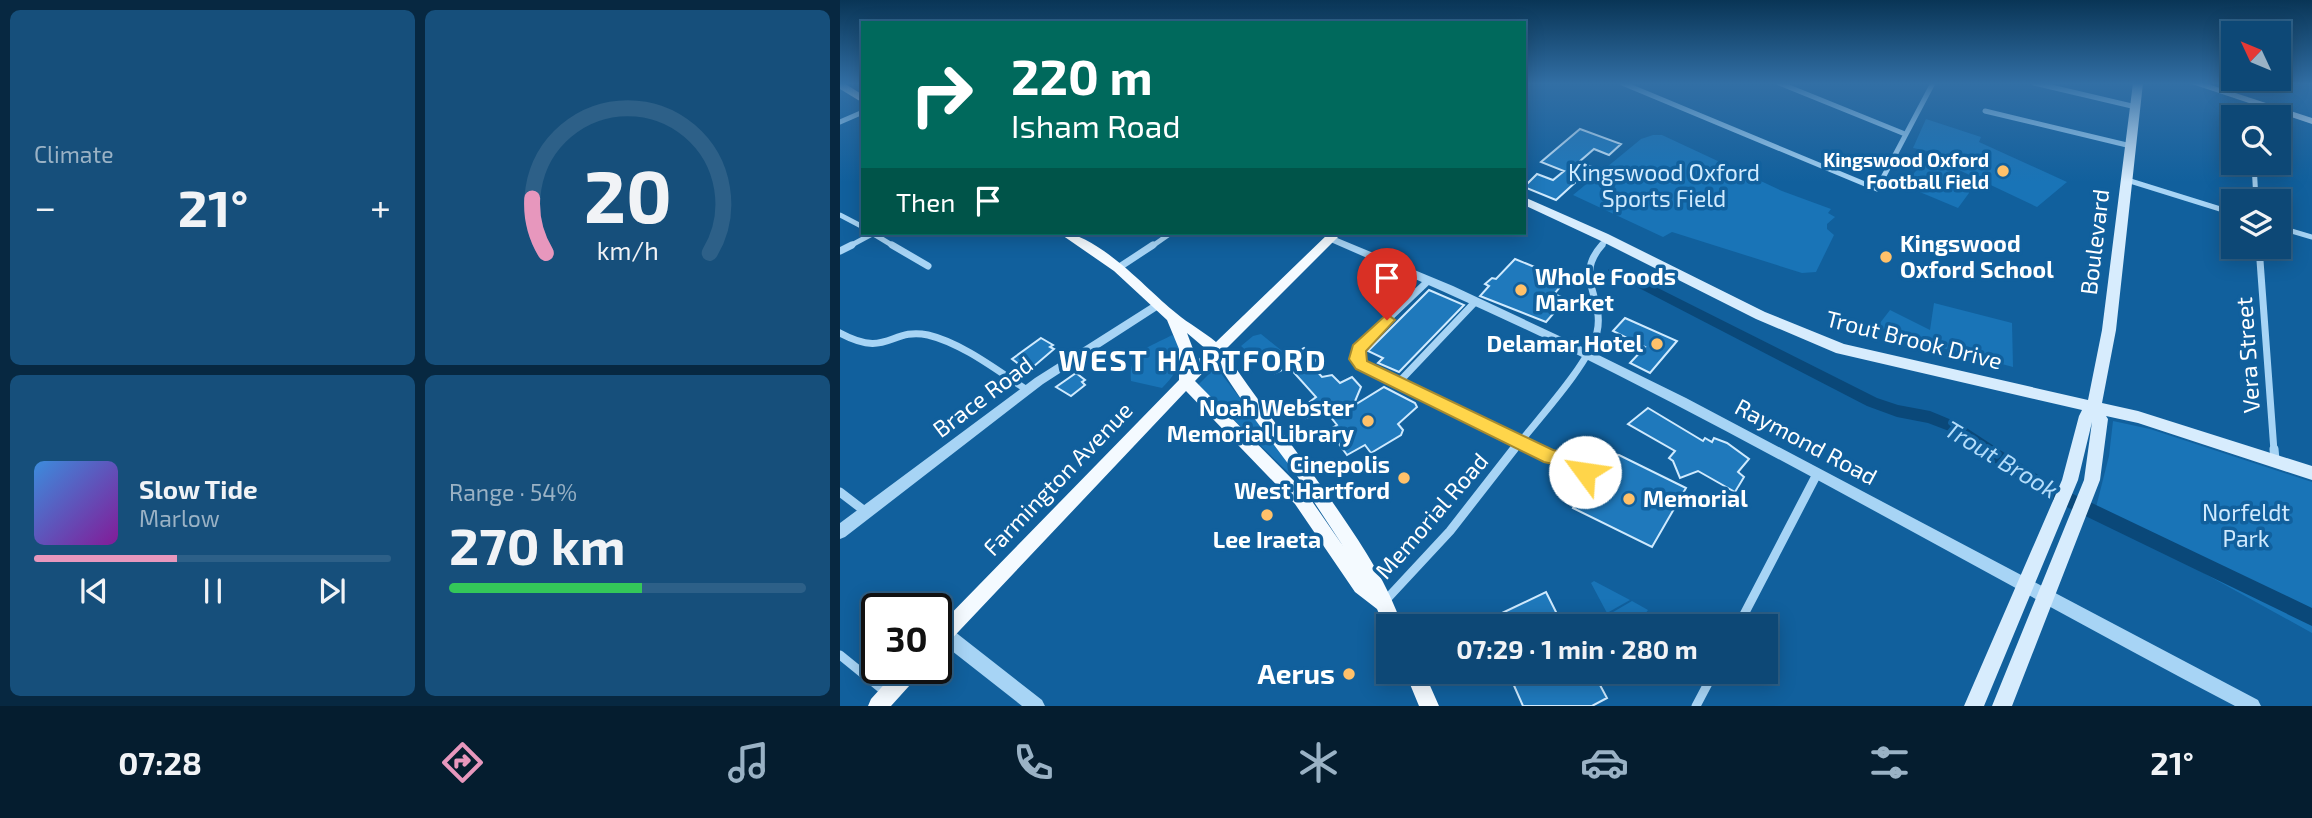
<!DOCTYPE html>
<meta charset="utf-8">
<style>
body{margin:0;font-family:"Exo 2",sans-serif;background:#164f7b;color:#f1f3f6;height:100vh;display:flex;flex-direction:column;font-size:26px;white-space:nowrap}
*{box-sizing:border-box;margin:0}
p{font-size:23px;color:#9ab2c5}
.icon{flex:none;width:38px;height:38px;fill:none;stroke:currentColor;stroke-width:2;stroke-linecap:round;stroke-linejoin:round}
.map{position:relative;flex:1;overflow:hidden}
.sheet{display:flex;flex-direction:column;gap:10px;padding:10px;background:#072841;width:840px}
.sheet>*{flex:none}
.banner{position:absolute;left:21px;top:21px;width:665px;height:214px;border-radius:0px;box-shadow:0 4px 18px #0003,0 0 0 2px #2d6088;background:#00695c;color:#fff;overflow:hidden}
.needle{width:46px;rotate:314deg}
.fabs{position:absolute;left:1381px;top:21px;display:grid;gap:14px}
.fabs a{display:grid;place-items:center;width:70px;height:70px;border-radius:0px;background:#0d4876;box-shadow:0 4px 18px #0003,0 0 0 2px #2d6088;font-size:35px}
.speed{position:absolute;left:21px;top:593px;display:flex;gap:14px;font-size:35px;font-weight:700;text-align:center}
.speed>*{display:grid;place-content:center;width:91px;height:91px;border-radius:50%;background:#0d4876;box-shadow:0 4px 18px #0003,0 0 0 2px #2d6088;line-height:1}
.speed .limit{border:4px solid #111;border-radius:10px;background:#fff;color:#111}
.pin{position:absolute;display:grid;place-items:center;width:60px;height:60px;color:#fff;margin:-72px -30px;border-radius:50% 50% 50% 0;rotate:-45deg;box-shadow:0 0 7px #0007}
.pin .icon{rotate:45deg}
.me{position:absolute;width:77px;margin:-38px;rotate:301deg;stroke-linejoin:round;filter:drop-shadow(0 0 5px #0008)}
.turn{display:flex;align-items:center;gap:24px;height:147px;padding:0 35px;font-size:32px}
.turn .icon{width:91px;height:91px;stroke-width:2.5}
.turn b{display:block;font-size:49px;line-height:60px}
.then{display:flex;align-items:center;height:66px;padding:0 35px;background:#0003;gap:14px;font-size:26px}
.big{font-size:52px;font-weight:700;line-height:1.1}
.sheet .tile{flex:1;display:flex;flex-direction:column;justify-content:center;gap:10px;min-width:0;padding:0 24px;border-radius:10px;background:#164f7b}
.sheet .dial{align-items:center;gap:0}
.dial svg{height:182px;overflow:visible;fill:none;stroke:#2d6088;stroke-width:7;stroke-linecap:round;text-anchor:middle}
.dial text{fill:#f1f3f6;stroke:none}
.song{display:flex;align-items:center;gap:21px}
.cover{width:84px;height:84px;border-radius:10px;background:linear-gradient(135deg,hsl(210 70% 55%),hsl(290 70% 35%))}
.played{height:7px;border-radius:4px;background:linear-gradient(90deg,#e797bd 40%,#2d6088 40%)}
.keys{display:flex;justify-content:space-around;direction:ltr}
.heat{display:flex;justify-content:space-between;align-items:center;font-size:38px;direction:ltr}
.charge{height:10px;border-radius:5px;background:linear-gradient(90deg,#34c759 54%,#2d6088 0)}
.sheet .tiles{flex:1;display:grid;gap:10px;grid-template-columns:repeat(2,1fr)}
.trip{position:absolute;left:536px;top:614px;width:402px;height:70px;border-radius:0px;background:#0d4876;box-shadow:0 4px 18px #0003,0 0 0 2px #2d6088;font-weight:700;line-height:70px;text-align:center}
.menu{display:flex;height:112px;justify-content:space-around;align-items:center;background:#051d2f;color:#9ab2c5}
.menu .icon{width:49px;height:49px}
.menu .active{color:#e797bd}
.menu b{font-size:32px;color:#f1f3f6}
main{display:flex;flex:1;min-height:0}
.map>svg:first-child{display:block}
.green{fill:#1974b7}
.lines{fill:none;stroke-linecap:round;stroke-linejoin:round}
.river{fill:#0a4879;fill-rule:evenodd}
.building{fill:#1f79bc;stroke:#cfeafe;stroke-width:2}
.minor-far2{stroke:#a7d4f5;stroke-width:5}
.minor-far1{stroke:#a7d4f5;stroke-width:7}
.minor{stroke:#a7d4f5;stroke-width:9}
.tertiary{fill:#a7d4f5;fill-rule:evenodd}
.secondary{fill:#d7ecfd;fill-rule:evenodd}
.primary{fill:#f4faff;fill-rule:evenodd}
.route{fill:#ffd54a;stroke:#a68a30;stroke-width:2}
.poi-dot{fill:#ffc16a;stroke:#11609d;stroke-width:2.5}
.labels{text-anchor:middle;stroke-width:7;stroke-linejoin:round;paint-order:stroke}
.far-poi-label{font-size:19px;font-weight:bold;fill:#fff;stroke:#11609d;text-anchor:end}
.park-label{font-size:23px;fill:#cfeafe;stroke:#11609d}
.street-label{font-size:23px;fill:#fff;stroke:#11609d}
.poi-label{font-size:23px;font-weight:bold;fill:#fff;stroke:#11609d;text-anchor:start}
.water-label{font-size:24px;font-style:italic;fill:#b3ddfb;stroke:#11609d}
.near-poi-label{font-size:28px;font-weight:bold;fill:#fff;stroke:#11609d;text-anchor:end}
.district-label{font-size:30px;font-weight:bold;letter-spacing:2px;fill:#fff;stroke:#11609d}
</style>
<main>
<section class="sheet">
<div class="tiles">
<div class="tile"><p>Climate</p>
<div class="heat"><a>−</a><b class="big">21°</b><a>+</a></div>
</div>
<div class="tile dial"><svg viewBox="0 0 100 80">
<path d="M14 69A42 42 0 1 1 86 69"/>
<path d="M14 69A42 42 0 0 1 8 45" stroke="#e797bd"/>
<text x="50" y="56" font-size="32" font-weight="700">20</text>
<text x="50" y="72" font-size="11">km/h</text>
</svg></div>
<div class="tile">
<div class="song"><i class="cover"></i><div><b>Slow Tide</b><p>Marlow</p></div></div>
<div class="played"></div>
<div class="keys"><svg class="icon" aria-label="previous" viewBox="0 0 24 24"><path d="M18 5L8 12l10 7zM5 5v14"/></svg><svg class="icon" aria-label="pause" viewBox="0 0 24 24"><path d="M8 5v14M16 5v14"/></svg><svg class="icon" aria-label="next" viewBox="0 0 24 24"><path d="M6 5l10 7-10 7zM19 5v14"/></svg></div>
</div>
<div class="tile"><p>Range · 54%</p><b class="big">270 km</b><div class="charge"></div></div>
</div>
</section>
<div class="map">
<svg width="1472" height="706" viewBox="0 0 1472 706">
<rect width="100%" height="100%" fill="#11609d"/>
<path class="green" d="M 1086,119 L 1141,137 L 1139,142 L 1227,182 L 1197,207 L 1100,161 L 1107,155 L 1073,148 Z
M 813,135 L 822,135 L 942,191 L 991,209 L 988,213 L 995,217 L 987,224 L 987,229 L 994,235 L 976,272 L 962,273 L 832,232 L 823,237 L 733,195 L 801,139 Z
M 1088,158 L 1125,178 L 1129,193 L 1118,208 L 1063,185 Z
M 1094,303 L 1172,323 L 1173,367 L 1046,333 L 1040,323 L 1050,310 L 1090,330 Z
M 421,334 L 442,351 L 424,366 L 401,346 L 413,336 Z
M 332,335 C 350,353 337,373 322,388 L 291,381 C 288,351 308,348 332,335 Z
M 376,367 L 453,467 L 450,474 L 358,385 Z
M 1273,421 L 1310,429 L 1472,482 L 1472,633 L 1331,555 L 1253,519 L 1269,456 Z
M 754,581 L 790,600 L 767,613 L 751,583 Z
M 792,601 L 808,610 L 797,626 L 791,626 L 784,620 L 773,625 L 768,615 Z"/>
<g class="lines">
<path class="river" d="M 774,266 L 1037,398 L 1058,405 L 1090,411 L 1119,423 L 1212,484 L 1472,608 L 1472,626 L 1200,494 L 1109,431 L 1088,423 L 1057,417 L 1027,406 L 770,273 L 768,270 Z"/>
</g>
<path class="building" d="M 740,129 L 781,144 L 769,155 L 754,149 L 739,162 L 752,167 L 716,200 L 684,187 L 697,174 L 713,180 L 724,171 L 701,162 Z
M 675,259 L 726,280 L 714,294 L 726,299 L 706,322 L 640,296 L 649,286 L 645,284 L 652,278 L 656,279 Z
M 589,290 L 624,305 L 559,372 L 538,363 L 543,358 L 528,351 Z
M 785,318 L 837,341 L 810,373 L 790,363 L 805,347 L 773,331 Z
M 201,338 L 213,345 L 210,347 L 214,349 L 193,367 L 187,370 L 172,359 Z
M 464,348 L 480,365 L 474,368 L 482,377 L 492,375 L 500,383 L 512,377 L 521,387 L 513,406 L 544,387 L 575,403 L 577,407 L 558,424 L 563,430 L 561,435 L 531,453 L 525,445 L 507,455 L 489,430 L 497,425 L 485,410 L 466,418 L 459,410 L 476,397 L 449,367 L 435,373 L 431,368 Z
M 236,373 L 245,380 L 242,382 L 245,385 L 231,396 L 216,387 Z
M 808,408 L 863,441 L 865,438 L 872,442 L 874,438 L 887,443 L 909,459 L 898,472 L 904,477 L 895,492 L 858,471 L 840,478 L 833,461 L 829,458 L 835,451 L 788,424 Z
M 770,454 L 779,455 L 846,488 L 812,547 L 733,508 L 745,490 L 741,488 L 745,482 L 750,483 L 758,471 L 754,469 L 759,462 L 763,464 Z
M 706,592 L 723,626 L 634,626 L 660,614 Z
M 668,672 L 753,672 L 767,698 L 752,706 L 683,706 Z"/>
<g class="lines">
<path class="minor-far2" d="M 782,83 L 1037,189 L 1093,83
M 939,83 L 1065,134
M 1194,83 L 1296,107
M 1145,111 L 1291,146
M 1412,117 L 1413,102
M 0,122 L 23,112
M 1414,163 L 1416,201
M 1287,180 L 1393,213
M 0,215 L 23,227
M 1438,227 L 1472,237
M 32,233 L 55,247
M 8,247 L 34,233
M 311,247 L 331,233
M 760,247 L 768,238"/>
<path class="minor-far1" d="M 52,245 L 88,266
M 1419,247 L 1434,451
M 0,251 L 12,245
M 278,268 L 313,245
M 588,281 L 523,343 L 517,352 L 519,362 L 525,368 L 698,451
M 0,333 C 48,359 50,327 88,335 C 122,343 158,371 187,390
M 558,383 L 635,302
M 673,451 C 696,421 749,365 757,332 C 765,298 733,277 762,245"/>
<path class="minor" d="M 695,449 L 710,456
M 1434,449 L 1435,460
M 710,456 L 741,463 L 746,470 L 743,475 L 734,476 Z
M 0,492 L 26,512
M 544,602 L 610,531 L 674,449
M 898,626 L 977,474
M 0,655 L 48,694
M 856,706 L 874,672"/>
<path class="tertiary" d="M 490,235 L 613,286 L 730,341 L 846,398 L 1418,700 L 1421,706 L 1395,706 C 1170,588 950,460 722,347 C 645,309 566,275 486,240 L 485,238 Z
M 318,300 L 324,304 L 322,307 L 203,384 L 5,537 L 0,539 L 0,523 L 195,378 Z
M 104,626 L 110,628 L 202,700 L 205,706 L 182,706 L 98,640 L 96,633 L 98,628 Z"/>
<path class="secondary" d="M 1293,83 L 1303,83 L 1276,330 L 1262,403 L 1298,411 L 1472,466 L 1472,480 L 1298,423 L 1266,416 L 1268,419 L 1260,480 L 1172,706 L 1152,706 L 1244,480 L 1252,422 L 1238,480 L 1144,706 L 1124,706 L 1222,480 L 1239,416 L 1242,410 L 996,353 L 916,319 L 759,240 L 684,205 L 684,197 L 768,234 L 925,312 L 1004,344 L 1248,400 L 1262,330 Z
M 1349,83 L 1365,83 L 1472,118 L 1472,124 Z"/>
<path class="primary" d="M 0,83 L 4,83 L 23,95 L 23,103 L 0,89 Z
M 219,233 C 256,231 308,291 336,313 C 349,324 363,331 376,342 L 489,233 L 502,233 L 384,351 C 421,406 463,458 500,513 C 525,550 548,584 562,626 L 548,626 L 547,632 L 537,609 L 515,592 L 455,504 L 346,391 L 103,648 L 96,651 L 96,629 L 339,380 L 339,349 L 327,320 L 274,271 ZM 347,333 L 367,350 L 354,364 L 353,349 ZM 375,360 L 411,414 L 455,473 L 503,546 L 467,494 L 355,381 Z
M 59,668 L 81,668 L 79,675 L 51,706 L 28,706 L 31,699 Z
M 565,672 L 584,672 L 599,706 L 579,706 Z"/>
</g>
<linearGradient id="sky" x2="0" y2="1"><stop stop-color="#093556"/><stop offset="0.46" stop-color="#326fa5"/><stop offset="1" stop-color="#326fa5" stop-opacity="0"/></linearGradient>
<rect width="1472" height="182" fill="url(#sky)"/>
<path class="route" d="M 547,314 L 555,320 L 526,351 L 527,361 L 713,450 L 747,458 L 755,468 L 752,478 L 739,478 L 735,469 L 704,462 L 516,369 L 509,359 L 513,345 Z"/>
<g class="poi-dot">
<circle cx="1163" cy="171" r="7"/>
<circle cx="1046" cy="257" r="7"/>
<circle cx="681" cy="290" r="7"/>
<circle cx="817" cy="344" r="7"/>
<circle cx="528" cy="421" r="7"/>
<circle cx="564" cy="478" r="7"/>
<circle cx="789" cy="499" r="7"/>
<circle cx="427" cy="515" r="7"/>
<circle cx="509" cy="674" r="7"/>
</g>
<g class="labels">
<g class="far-poi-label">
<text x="1149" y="167">Kingswood Oxford<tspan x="1149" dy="22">Football Field</tspan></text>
</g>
<g class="park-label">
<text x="824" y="181">Kingswood Oxford<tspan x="824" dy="26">Sports Field</tspan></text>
<text x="1406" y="521">Norfeldt<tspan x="1406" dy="26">Park</tspan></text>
</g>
<g class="street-label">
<text transform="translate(1255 242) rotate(-83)" y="8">Boulevard</text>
<text transform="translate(1074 340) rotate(14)" y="8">Trout Brook Drive</text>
<text transform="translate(1408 355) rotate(-94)" y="8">Vera Street</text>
<text transform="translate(143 397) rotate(-37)" y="8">Brace Road</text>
<text transform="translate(966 442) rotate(28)" y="8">Raymond Road</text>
<text transform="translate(218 479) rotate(-46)" y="8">Farmington Avenue</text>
<text transform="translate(592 516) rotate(-49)" y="8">Memorial Road</text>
</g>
<g class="poi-label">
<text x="1060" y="252">Kingswood<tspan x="1060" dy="26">Oxford School</tspan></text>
<text x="695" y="285">Whole Foods<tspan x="695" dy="26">Market</tspan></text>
<text x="803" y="352" text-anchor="end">Delamar Hotel</text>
<text x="514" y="416" text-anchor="end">Noah Webster<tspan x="514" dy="26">Memorial Library</tspan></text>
<text x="550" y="473" text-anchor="end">Cinepolis<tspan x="550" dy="26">West Hartford</tspan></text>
<text x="803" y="507">Memorial</text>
<text x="427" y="548" text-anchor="middle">Lee Iraeta</text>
</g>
<g class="water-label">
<text transform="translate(1161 460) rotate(31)" y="8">Trout Brook</text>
</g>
<g class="near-poi-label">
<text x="495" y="684">Aerus</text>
</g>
<g class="district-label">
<text x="353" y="371">WEST HARTFORD</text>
</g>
</g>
</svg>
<div class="fabs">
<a><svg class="needle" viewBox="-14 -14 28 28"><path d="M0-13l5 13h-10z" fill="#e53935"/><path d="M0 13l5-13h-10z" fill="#9ab2c5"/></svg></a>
<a><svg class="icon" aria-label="search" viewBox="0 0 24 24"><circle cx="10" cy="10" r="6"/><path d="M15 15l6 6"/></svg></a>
<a><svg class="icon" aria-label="layers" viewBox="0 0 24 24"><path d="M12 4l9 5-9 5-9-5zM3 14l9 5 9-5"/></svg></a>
</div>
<div class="speed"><div class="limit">30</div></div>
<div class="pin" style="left:547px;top:320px;background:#d93025"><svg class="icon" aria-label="arrive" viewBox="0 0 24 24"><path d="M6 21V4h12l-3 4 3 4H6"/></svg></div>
<svg class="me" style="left:745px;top:472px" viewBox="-20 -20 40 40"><circle r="19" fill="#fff"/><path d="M0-13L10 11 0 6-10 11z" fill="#ffd54a"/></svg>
<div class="trip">07:29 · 1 min · 280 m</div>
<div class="banner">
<div class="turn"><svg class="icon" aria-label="right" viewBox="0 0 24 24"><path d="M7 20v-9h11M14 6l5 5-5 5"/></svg><div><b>220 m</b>Isham Road</div></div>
<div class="then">Then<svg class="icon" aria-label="arrive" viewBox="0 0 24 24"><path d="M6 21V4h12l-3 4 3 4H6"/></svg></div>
</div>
</div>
</main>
<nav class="menu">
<b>07:28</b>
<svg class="icon active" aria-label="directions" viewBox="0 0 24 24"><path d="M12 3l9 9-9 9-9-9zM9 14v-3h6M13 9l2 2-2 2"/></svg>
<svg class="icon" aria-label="music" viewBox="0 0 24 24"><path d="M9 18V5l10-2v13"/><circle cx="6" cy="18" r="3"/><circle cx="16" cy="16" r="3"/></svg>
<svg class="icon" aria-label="phone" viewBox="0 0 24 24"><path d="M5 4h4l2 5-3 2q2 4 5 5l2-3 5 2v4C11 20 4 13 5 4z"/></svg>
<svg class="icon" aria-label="climate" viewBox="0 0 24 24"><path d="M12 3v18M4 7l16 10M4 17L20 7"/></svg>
<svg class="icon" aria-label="car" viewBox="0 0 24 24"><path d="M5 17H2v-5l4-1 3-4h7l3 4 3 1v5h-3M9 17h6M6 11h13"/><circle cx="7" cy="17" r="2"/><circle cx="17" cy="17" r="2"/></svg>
<svg class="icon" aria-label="filters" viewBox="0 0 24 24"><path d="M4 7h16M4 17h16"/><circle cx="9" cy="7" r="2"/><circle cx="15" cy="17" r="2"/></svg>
<b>21°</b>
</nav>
